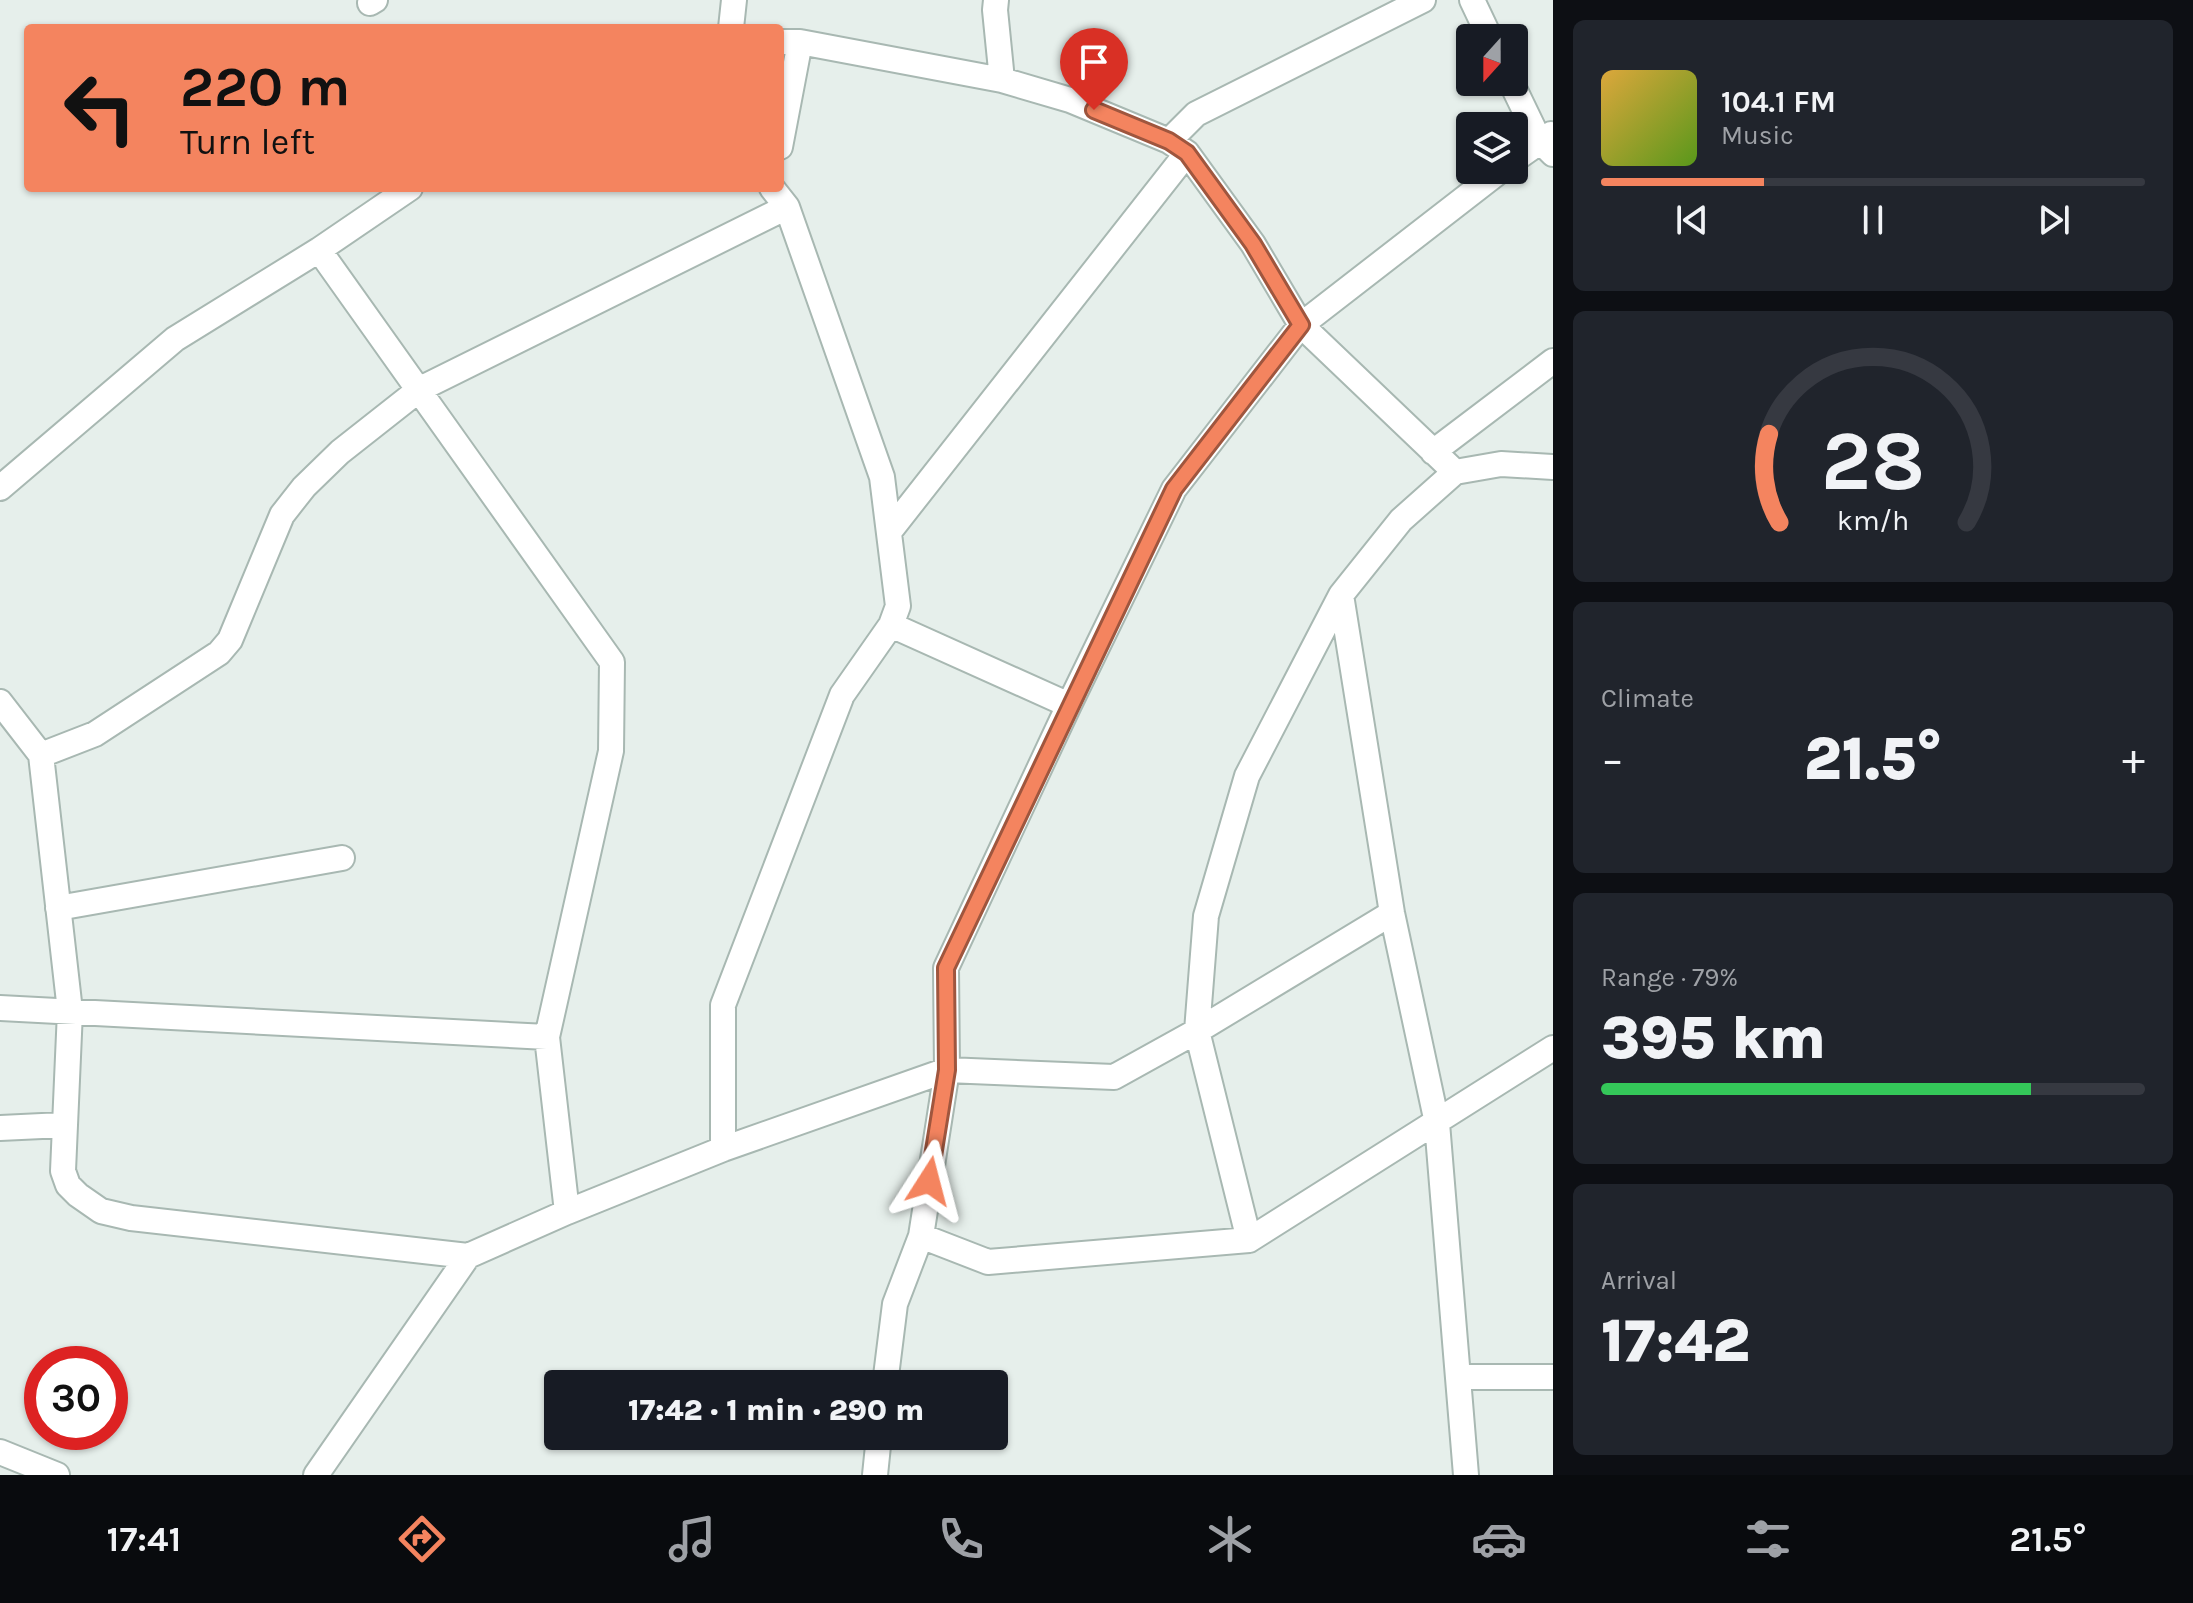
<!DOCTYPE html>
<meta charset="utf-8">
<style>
body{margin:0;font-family:Karla,sans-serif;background:#20242c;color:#f1f3f6;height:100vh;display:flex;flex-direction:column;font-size:30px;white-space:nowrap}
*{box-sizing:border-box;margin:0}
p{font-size:26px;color:#9ea1a6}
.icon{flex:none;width:44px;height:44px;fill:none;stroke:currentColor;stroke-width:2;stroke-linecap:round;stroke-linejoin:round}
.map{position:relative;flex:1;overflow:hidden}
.side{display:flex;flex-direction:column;gap:20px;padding:20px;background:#0d0f14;width:640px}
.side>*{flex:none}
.guide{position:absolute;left:24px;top:24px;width:760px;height:168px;border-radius:8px;box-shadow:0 2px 6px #0004;background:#f4845f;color:#111;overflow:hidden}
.needle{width:52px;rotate:201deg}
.buttons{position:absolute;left:1456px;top:24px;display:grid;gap:16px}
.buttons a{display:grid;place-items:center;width:72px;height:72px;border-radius:8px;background:#171b24;box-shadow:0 2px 6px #0004;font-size:40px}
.speed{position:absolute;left:24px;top:1346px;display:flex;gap:16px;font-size:40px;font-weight:700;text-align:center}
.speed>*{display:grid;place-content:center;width:104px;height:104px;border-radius:50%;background:#171b24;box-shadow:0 2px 6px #0004;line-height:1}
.speed .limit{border:12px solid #d22;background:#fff;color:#111}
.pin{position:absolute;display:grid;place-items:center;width:68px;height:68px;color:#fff;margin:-82px -34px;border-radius:50% 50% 50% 0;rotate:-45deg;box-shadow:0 0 8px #0007}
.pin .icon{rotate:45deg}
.me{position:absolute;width:88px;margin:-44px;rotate:9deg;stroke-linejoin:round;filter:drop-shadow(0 0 6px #0008)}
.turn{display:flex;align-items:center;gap:28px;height:168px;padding:0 24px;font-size:36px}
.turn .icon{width:104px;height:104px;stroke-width:2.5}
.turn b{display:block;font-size:56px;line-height:68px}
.big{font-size:60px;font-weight:800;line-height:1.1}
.side .tile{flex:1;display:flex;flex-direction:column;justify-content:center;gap:12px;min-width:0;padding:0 28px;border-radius:12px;background:#20242c}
.side .dial{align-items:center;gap:0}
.dial svg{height:208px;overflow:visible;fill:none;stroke:#363941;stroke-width:7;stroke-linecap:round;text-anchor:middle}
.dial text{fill:#f1f3f6;stroke:none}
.song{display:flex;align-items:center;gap:24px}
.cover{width:96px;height:96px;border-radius:12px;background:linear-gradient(135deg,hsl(40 70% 55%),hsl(90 70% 35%))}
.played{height:8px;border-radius:4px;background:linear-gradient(90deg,#f4845f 30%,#363941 30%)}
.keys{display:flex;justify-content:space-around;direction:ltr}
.heat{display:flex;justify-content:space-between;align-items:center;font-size:44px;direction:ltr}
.charge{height:12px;border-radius:6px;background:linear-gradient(90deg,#34c759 79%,#363941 0)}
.trip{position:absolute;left:544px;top:1370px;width:464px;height:80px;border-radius:8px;background:#171b24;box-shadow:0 2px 6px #0004;font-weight:800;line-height:80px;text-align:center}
.menu{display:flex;height:128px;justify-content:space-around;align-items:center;background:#090b0e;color:#9ea1a6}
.menu .icon{width:56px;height:56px}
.menu .current{color:#f4845f}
.menu b{font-size:36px;color:#f1f3f6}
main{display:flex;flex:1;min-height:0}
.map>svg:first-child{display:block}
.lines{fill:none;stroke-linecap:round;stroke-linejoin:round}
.minor-casing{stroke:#a8b8b2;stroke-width:28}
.minor{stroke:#fff;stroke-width:24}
.route-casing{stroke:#9f563e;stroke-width:20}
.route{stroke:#f4845f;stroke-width:14}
</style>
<main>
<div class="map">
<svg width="1553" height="1475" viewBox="0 0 1553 1475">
<rect width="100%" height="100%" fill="#e6efeb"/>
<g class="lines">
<defs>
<path id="minor" d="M 996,0 L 995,10 L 1002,80
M 1472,0 L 1490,38
M 370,3 L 375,0
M 731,28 L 734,0
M 780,42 L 800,42 L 1002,80 L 1070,100 L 1169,141 L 1187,153 L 1253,244 L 1301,325 L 1455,472
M 1511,82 L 1539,140 L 1553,154
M 1169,141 L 1196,114 L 1423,0
M 780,147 L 800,42
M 1514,160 L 1551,134
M 319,250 L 612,662 L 611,751 L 547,1037 L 567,1212
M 1433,452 L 1553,361
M 0,488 L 175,339 L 319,250 L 410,188
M 889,532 L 1187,153
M 891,625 L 1069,705
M 0,702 L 41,755 L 70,1011 L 63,1171 L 68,1185 L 78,1195 L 101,1211 L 131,1218 L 468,1256
M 41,755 L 95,734 L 219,653 L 230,640 L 282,515 L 304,487 L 340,452 L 420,389 L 787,207
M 58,908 L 342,858
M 0,1008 L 547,1037
M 0,1128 L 63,1125
M 723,1149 L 723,1005 L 842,695 L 891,625 L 898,606 L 882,477 L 787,207 L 772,188
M 921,1236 L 988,1262 L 1249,1240 L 1553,1048
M 1249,1240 L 1197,1031 L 1206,916 L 1247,776 L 1341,595
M 1458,1377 L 1553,1377
M 885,1384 L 895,1304 L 921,1236 L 947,1070 L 946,968 L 1069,705 L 1174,489 L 1301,325 L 1501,170
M 0,1452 L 57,1475
M 316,1475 L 468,1256 L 567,1212 L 723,1149 L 947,1070 L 1114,1077 L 1197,1031 L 1392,913
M 875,1475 L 879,1436
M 1466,1475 L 1437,1123 L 1392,913 L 1341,595 L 1401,520 L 1455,472 L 1501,464 L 1553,467"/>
</defs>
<use href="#minor" class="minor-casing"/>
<use href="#minor" class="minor"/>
</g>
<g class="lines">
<defs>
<path id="route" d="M 929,1181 L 947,1070 L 946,968 L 1174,489 L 1301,325 L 1253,244 L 1187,153 L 1169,141 L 1094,110"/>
</defs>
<use href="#route" class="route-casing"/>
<use href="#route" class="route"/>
</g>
</svg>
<div class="buttons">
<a><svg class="needle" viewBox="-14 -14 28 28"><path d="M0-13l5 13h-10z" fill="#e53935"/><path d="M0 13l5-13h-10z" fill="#9ea1a6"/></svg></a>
<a><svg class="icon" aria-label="layers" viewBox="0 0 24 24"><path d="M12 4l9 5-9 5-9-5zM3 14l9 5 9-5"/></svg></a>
</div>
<div class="speed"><div class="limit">30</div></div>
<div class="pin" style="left:1094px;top:110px;background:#d93025"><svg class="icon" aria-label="arrive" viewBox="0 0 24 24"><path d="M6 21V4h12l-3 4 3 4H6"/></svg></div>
<svg class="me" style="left:929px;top:1181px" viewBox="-20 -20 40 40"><path d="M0-17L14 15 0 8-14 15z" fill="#f4845f" stroke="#fff" stroke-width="4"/></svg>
<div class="trip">17:42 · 1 min · 290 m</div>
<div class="guide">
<div class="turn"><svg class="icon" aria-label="left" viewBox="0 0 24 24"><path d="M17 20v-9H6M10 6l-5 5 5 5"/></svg><div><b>220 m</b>Turn left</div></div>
</div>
</div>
<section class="side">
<div class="tile">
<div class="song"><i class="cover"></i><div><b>104.1 FM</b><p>Music</p></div></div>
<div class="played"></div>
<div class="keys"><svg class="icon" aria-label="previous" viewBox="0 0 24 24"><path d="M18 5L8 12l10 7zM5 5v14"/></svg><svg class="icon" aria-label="pause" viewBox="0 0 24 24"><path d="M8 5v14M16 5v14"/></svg><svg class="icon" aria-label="next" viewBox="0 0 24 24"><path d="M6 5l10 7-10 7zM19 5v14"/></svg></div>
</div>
<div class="tile dial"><svg viewBox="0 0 100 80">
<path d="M14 69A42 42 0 1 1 86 69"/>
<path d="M14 69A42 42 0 0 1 10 35" stroke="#f4845f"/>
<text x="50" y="56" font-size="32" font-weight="700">28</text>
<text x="50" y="72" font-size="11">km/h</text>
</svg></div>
<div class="tile"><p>Climate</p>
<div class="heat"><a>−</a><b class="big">21.5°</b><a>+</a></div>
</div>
<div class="tile"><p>Range · 79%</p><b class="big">395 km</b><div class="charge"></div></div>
<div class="tile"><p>Arrival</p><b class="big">17:42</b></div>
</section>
</main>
<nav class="menu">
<b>17:41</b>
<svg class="icon current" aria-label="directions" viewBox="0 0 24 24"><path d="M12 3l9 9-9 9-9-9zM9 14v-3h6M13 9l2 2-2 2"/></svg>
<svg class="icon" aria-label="music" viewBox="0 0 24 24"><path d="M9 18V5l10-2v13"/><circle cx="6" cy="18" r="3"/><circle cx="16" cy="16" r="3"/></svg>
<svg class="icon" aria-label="phone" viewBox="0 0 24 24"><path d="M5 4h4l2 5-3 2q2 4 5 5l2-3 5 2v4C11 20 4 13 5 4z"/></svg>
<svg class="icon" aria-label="climate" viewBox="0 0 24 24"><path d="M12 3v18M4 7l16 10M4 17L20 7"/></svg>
<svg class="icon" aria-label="car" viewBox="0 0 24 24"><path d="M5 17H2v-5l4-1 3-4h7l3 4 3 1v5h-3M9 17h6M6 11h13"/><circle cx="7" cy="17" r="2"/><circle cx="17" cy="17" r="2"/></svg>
<svg class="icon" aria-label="filters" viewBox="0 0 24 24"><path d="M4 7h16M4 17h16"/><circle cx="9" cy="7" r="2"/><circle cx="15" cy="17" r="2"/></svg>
<b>21.5°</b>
</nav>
